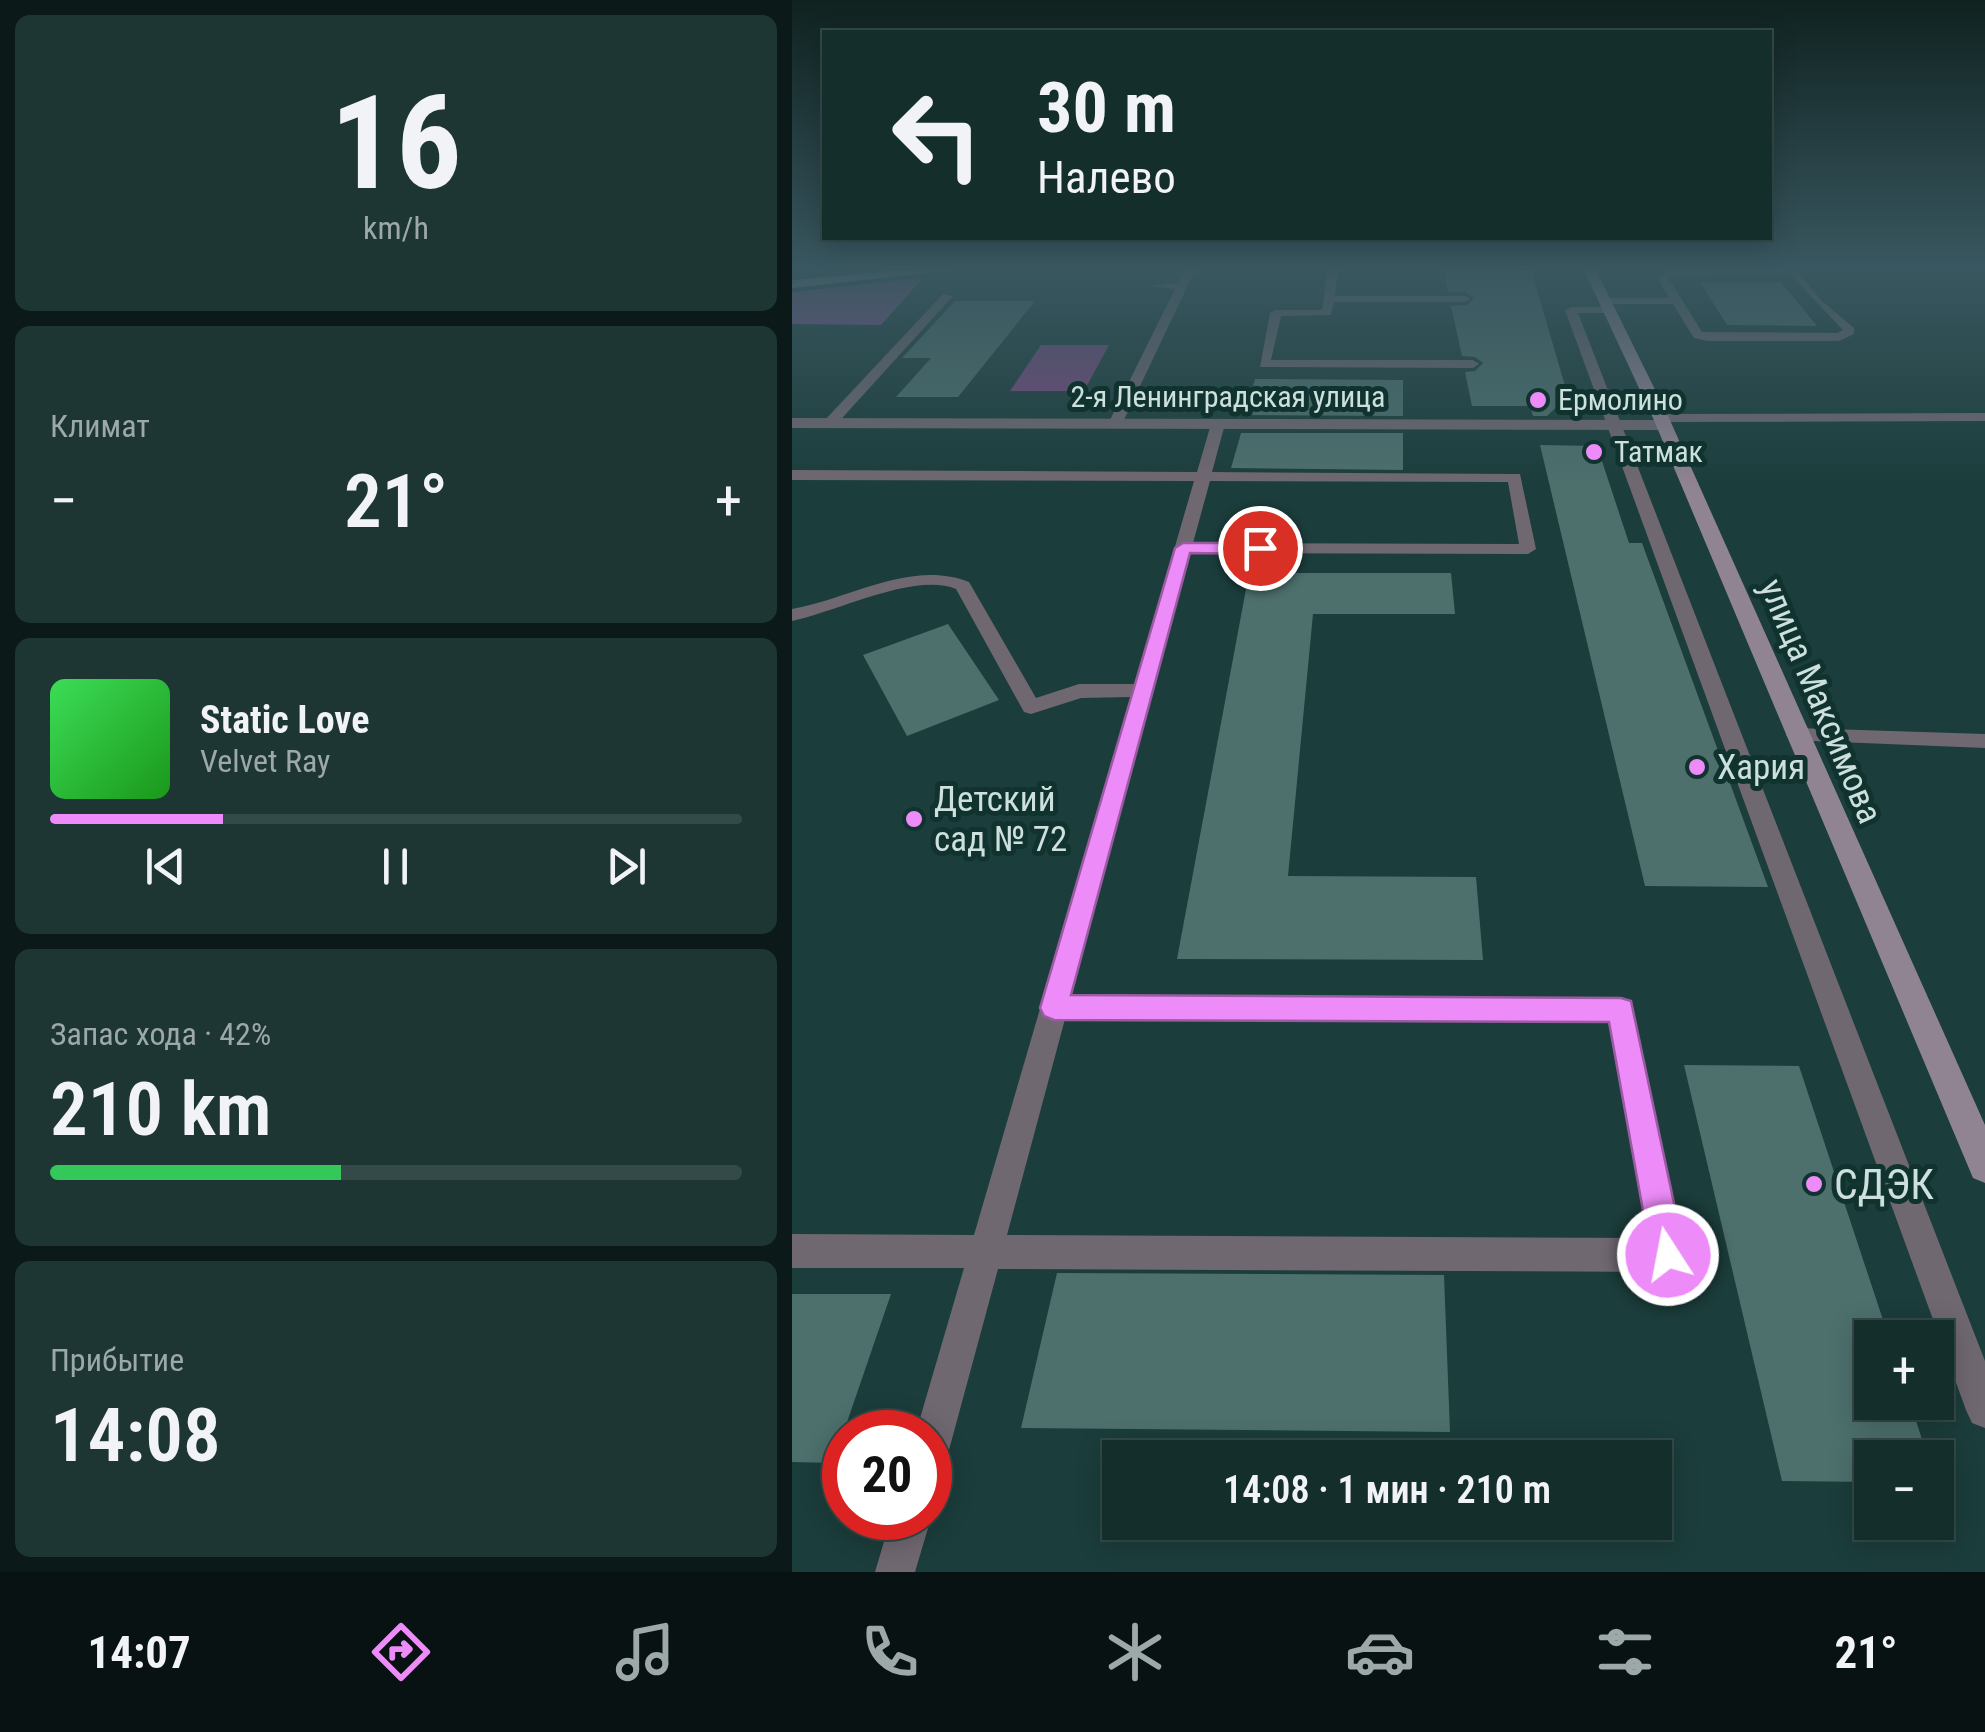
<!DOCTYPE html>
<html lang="ru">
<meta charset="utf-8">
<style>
body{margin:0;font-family:"Roboto Condensed",sans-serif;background:#1d3634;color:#f1f3f6;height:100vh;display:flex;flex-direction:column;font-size:38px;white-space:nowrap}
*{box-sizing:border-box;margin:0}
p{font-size:32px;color:#9da8a9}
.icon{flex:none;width:55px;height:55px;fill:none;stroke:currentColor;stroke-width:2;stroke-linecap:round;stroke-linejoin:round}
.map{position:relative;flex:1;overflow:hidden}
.side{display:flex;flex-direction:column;gap:15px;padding:15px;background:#0b1918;width:792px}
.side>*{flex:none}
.guide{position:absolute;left:30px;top:30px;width:950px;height:210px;border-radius:0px;box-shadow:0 5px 25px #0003,0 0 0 2px #334a48;background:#142e2c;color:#f1f3f6;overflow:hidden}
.fabs{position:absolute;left:1062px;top:1320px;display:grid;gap:20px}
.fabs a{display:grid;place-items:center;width:100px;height:100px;border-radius:0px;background:#142e2c;box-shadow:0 5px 25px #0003,0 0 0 2px #334a48;font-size:50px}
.speed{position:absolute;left:30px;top:1410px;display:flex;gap:20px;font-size:50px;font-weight:700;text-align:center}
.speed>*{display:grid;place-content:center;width:130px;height:130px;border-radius:50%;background:#142e2c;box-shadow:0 5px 25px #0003,0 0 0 2px #334a48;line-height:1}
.speed .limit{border:15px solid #d22;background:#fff;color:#111}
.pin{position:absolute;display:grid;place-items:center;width:85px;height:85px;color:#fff;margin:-42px;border:5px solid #fff;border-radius:50%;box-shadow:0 2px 10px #0007}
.me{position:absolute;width:110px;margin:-55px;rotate:349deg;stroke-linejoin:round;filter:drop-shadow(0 0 8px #0008)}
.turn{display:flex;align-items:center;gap:35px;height:210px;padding:0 50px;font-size:45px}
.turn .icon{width:130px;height:130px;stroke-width:2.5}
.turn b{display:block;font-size:70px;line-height:85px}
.big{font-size:75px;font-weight:600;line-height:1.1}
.side .card{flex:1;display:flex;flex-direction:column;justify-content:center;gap:15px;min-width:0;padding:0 35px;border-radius:15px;background:#1d3634}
.side .dial{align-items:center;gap:0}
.dial b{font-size:130px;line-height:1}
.song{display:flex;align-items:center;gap:30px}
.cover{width:120px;height:120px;border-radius:15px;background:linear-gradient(135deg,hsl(130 70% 55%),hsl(120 70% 35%))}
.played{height:10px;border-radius:5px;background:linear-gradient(90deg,#ed8cf9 25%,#334a48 25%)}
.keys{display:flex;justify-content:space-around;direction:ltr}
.heat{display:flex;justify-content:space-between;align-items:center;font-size:55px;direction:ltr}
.charge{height:15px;border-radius:8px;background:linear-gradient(90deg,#34c759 42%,#334a48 0)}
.trip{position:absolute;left:310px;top:1440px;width:570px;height:100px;border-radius:0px;background:#142e2c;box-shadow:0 5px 25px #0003,0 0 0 2px #334a48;font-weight:600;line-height:100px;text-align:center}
.tabs{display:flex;height:160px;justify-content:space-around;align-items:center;background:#081212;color:#9da8a9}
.tabs .icon{width:70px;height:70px}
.tabs .active{color:#ed8cf9}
.tabs b{font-size:45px;color:#f1f3f6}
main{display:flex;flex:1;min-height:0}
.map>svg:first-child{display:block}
.green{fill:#79497f}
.forest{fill:#88528f}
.building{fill:#4d706d}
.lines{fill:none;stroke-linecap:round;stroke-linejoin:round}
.service{fill:#706871;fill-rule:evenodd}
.minor{fill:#706871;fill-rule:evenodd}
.secondary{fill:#908392;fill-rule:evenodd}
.primary{fill:#a997ab;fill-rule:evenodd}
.route{fill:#ed8cf9;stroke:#9a5ba2;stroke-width:2.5}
.poi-dot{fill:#ed8cf9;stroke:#103330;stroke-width:4}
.labels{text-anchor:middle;stroke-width:10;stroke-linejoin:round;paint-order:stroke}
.far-street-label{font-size:30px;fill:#cde0dd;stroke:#103330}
.far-poi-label{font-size:30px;fill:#cde0dd;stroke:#103330;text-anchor:start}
.street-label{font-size:35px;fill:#cde0dd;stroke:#103330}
.poi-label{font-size:35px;fill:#cde0dd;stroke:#103330;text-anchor:start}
.near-poi-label{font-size:42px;fill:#cde0dd;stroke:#103330;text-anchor:start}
</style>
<main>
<section class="side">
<div class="card dial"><b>16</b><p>km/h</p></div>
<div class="card"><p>Климат</p>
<div class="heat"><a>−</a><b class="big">21°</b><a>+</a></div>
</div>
<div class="card">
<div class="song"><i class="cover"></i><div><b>Static Love</b><p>Velvet Ray</p></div></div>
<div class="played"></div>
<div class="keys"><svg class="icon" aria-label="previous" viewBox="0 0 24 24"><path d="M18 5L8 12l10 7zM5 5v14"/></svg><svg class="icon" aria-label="pause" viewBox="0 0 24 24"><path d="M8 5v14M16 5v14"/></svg><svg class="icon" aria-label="next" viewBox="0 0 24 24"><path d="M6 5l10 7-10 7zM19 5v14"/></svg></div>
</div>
<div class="card"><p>Запас хода · 42%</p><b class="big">210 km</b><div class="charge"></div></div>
<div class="card"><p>Прибытие</p><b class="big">14:08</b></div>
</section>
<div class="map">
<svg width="1193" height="1572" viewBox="0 0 1193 1572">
<rect width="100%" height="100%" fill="#1b3d3b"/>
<path class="green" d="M 249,345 L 317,345 L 292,391 L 218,391 Z"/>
<path class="forest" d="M 131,278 L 89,325 L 0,324 L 0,292 Z"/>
<path class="building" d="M 651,266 L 738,266 L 776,396 L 755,416 L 741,416 L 738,406 L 680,406 L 673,372 L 683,371 L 691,363 L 683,357 L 670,356 L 659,306 L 675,305 L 682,298 L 673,292 L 656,292 Z
M 908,282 L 989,282 L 1025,326 L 935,325 Z
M 163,301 L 243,301 L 166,397 L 104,397 L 139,358 L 110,358 Z
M 463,379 L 611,380 L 611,416 L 453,415 Z
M 449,433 L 611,433 L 611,470 L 439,468 Z
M 748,445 L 805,446 L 837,543 L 850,543 L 976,887 L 853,886 Z
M 457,573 L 659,573 L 663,614 L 521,614 L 496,876 L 684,877 L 691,960 L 385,959 Z
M 156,624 L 207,700 L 115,736 L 71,655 Z
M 892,1065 L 1007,1066 L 1097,1338 L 1080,1338 L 1080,1402 L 1118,1402 L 1136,1458 L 1080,1458 L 1080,1482 L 990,1481 Z
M 265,1273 L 652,1275 L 658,1432 L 229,1428 Z
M 0,1294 L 99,1294 L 41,1463 L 0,1462 Z"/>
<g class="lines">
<path class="service" d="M 395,266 L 405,266 L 330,424 L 318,427 L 316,424 L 383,289 L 356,286 L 386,283 Z
M 536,266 L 546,266 L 543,296 L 673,296 L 679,299 L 673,302 L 542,302 L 539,315 L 489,316 L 479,360 L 681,360 L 687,364 L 681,368 L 468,367 L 478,313 L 484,310 L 530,310 Z
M 991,266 L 1001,266 L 1030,301 L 1062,328 L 1062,334 L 1047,341 L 916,341 L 902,338 L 881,304 L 813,304 L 807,301 L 813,298 L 877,298 L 866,279 L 877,270 ZM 998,274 L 1051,330 L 1045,333 L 910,332 L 877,279 L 880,276 Z
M 151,294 L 161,296 L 42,427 L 32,427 L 32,421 Z
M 779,307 L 817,307 L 823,310 L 817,313 L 786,313 L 1193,1361 L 1193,1428 L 1180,1423 L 1174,1410 L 773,310 Z
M 1193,413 L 1193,421 L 869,422 L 862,418 L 869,414 Z
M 426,420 L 433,424 L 420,472 L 728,474 L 744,549 L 736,554 L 398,553 L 279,995 L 829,998 L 839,1001 L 893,1255 L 888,1267 L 876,1272 L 206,1269 L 157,1450 L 151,1463 L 138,1469 L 138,1432 L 124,1432 L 172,1268 L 0,1268 L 0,1234 L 182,1235 L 339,697 L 289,698 L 239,714 L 232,712 L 164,589 C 122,572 45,612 0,621 L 0,609 C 57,599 120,559 177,582 L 244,698 L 287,684 L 343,684 L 402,481 L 0,480 L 0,470 L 405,472 L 419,424 ZM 418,481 L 716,482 L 727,544 L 401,543 ZM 273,1019 L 817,1022 L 856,1238 L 215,1235 Z
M 1005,728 L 1193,734 L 1193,748 L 997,740 L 994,735 L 997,730 Z
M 138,1515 L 139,1518 L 123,1572 L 83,1572 L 99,1518 Z"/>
<path class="minor" d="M 0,418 L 872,420 L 880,425 L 872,430 L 0,428 Z"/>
<path class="secondary" d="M 790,266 L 802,266 L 877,418 L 1193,1125 L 1193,1183 L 1181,1178 L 861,418 Z"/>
<path class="primary" d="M 157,266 L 196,266 L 0,288 L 0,280 Z"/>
</g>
<linearGradient id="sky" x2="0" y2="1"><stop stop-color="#0f2220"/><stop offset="0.55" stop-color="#395760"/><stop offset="1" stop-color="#395760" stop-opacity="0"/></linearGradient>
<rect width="1193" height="486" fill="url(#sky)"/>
<path class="route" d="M 391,543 L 468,543 L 476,548 L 468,554 L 398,553 L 279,995 L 829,998 L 839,1001 L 893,1255 L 888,1267 L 876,1272 L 864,1267 L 859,1255 L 817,1022 L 262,1020 L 252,1016 L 248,1008 L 383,548 Z"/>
<g class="poi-dot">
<circle cx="746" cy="400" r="10"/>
<circle cx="802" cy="452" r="10"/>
<circle cx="905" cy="767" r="10"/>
<circle cx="122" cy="819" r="10"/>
<circle cx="1022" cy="1184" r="10"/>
</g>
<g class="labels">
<g class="far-street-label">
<text x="436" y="407">2-я Ленинградская улица</text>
</g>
<g class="far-poi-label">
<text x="766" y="410">Ермолино</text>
<text x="822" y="462">Татмак</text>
</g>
<g class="street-label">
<text transform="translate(1029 701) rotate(67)" y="12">улица Максимова</text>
</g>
<g class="poi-label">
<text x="925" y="779">Хария</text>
<text x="142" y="811">Детский<tspan x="142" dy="40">сад № 72</tspan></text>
</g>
<g class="near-poi-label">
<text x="1042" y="1199">СДЭК</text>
</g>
</g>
</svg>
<div class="fabs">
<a>+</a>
<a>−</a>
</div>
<div class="speed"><div class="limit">20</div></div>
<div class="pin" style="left:468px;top:548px;background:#d93025"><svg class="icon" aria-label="arrive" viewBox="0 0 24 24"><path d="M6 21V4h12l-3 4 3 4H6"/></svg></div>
<svg class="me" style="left:876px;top:1255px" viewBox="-20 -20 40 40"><circle r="17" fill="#ed8cf9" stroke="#fff" stroke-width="3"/><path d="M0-11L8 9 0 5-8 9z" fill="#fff"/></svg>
<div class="trip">14:08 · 1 мин · 210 m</div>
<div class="guide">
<div class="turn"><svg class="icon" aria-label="left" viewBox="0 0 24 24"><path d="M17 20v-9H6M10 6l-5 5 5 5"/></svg><div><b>30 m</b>Налево</div></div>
</div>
</div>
</main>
<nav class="tabs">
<b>14:07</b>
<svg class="icon active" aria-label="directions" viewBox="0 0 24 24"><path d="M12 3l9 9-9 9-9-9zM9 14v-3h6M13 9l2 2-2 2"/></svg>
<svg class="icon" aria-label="music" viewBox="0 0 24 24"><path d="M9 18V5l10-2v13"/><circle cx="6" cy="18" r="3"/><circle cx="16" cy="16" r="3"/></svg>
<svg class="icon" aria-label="phone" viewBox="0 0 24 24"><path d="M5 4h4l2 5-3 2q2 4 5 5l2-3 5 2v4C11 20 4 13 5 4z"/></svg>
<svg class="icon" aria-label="climate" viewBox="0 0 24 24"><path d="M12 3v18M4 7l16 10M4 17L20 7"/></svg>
<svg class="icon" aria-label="car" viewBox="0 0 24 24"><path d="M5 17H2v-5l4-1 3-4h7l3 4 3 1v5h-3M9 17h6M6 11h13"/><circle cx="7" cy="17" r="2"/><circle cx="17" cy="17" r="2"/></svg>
<svg class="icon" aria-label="filters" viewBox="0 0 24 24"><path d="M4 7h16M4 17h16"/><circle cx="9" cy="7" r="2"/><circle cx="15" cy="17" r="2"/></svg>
<b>21°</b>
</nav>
